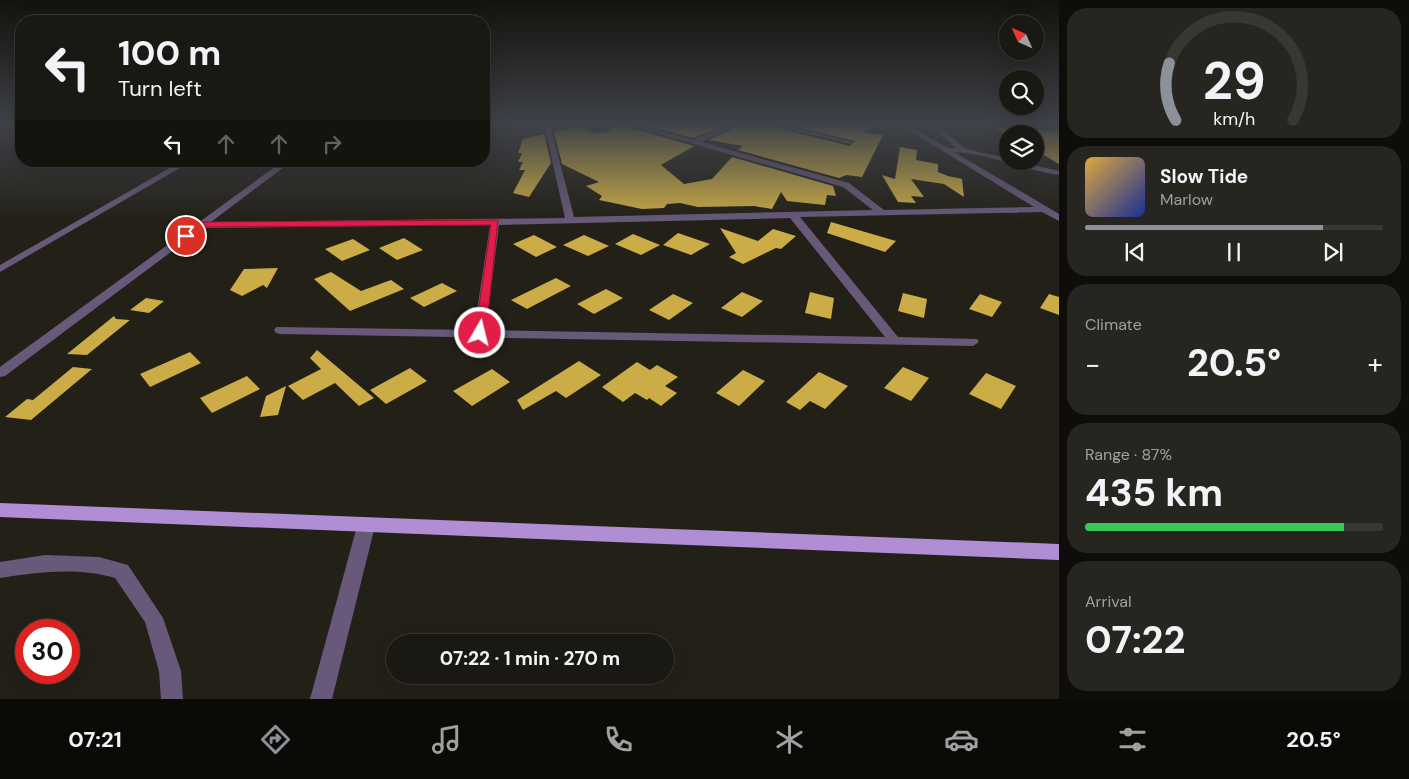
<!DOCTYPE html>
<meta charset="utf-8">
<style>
body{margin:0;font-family:"DM Sans",sans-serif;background:#272520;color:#f1f3f6;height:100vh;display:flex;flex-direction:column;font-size:19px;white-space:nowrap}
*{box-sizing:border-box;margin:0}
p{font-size:16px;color:#9fa09f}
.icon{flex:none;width:28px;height:28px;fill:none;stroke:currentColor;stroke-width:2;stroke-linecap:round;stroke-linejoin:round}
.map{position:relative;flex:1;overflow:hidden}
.drawer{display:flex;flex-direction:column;gap:8px;padding:8px;background:#0e0d0a;width:350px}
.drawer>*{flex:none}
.guide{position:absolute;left:15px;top:15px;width:475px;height:152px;border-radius:20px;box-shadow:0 5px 20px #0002,0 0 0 1px #383732;background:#1a1812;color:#f1f3f6;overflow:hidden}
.needle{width:32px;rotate:315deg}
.fabs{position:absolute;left:999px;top:15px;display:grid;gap:10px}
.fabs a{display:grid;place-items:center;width:45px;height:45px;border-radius:50%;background:#1a1812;box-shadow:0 5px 20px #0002,0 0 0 1px #383732;font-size:25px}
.speed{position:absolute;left:15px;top:619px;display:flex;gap:10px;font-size:25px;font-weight:700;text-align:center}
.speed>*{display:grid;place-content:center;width:65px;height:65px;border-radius:50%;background:#1a1812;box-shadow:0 5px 20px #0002,0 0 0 1px #383732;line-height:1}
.speed .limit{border:8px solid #d22;background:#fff;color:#111}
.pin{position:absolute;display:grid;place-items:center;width:42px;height:42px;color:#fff;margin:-21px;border:2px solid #fff;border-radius:50%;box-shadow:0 1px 5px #0007}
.me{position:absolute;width:55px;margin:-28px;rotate:8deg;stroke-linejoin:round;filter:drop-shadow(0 0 4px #0008)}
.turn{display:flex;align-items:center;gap:18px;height:105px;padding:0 20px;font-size:22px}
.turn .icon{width:65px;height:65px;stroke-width:2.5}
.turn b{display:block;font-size:35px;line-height:42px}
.lanes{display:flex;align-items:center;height:48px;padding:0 20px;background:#0003;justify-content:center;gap:25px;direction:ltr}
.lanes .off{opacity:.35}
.big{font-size:38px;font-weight:700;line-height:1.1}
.drawer .tile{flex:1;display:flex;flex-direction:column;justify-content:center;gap:8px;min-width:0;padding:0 18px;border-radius:20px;background:#272520}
.drawer .dial{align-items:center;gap:0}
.dial svg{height:130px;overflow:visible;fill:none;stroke:#383732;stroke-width:7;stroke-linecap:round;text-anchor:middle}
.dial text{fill:#f1f3f6;stroke:none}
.song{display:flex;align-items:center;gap:15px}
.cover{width:60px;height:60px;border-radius:8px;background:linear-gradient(135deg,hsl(40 70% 55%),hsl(230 70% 35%))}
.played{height:5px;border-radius:2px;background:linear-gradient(90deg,#8c9099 80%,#383732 80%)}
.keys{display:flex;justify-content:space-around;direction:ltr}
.heat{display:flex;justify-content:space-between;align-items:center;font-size:28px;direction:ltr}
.charge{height:8px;border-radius:4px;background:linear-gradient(90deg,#34c759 87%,#383732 0)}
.trip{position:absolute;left:386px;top:634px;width:288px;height:50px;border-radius:25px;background:#1a1812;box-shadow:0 5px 20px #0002,0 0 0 1px #383732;font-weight:700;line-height:50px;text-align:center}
.dock{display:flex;height:80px;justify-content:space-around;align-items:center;background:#0a0a07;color:#9fa09f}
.dock .icon{width:35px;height:35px}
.dock .on{color:#8c9099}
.dock b{font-size:22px;color:#f1f3f6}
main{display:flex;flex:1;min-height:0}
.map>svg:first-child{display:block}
.building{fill:#cbac46}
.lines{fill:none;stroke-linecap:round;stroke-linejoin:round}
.minor{fill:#685879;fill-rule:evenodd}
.major{fill:#b08ed4;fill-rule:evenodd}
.route{fill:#e11d48;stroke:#92132f}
</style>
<main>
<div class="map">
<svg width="1059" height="699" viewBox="0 0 1059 699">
<rect width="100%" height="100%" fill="#232018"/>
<path class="building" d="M 615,124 L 623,124 L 624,126 L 694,146 L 661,165 L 684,184 L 712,179 L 732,157 L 833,186 L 836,196 L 827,195 L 825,205 L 787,201 L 781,192 L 772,209 L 754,206 L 698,207 L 680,203 L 667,204 L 664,208 L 642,209 L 599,200 L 602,196 L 586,186 L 599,182 L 562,164 L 554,132 L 578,127 L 595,133 L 605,133 L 614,127 Z
M 640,124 L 728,124 L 693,138 Z
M 742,124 L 766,124 L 768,126 L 850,146 L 855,141 L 785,124 L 878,124 L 861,132 L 883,135 L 862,177 L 846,175 L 839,178 L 738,150 L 743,146 L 709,140 Z
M 1030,127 L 1037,130 L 1059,131 L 1059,164 L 1035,150 L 1035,134 L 1008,135 L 995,128 Z
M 544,134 L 551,163 L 529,197 L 513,193 L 525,170 L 519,170 L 523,162 L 518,162 L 522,153 L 518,153 L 523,139 Z
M 900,147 L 917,150 L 916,160 L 938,164 L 938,172 L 948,176 L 962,179 L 964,197 L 944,184 L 911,179 L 924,197 L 911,196 L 916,203 L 898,202 L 882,175 L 895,179 Z
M 831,222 L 896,241 L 885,252 L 827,233 Z
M 720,228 L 758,241 L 773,229 L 796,236 L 781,249 L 776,248 L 743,264 L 729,257 L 736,253 Z
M 678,233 L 710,244 L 691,255 L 663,245 Z
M 633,234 L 660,245 L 641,255 L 615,244 Z
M 534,235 L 557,247 L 536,257 L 513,244 Z
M 584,235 L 609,246 L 588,256 L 563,245 Z
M 404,238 L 423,250 L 397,260 L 379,248 Z
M 353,239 L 370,250 L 342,261 L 325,249 Z
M 278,268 L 267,288 L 263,285 L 242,296 L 230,290 L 244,269 Z
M 331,272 L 361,291 L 391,280 L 404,289 L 350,311 L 314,279 Z
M 556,278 L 571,286 L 527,309 L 511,300 Z
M 442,283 L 457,291 L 424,307 L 410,298 Z
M 606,289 L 623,298 L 594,314 L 577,304 Z
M 742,292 L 763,301 L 742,317 L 721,308 Z
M 810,292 L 834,298 L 831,319 L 805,313 Z
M 903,293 L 927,299 L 924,318 L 898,311 Z
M 673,294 L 693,303 L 669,320 L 649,310 Z
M 980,294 L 1002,302 L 992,317 L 969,309 Z
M 1049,294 L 1059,297 L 1059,315 L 1040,308 Z
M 146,298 L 164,301 L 149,313 L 130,310 Z
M 114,316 L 116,319 L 130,320 L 87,355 L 67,354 Z
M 317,350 L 374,398 L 359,406 L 335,383 L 303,400 L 288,386 L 321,369 L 310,358 Z
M 190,352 L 201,363 L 150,387 L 140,374 Z
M 579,361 L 601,375 L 566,398 L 556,391 L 523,410 L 517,400 Z
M 637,362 L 650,370 L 657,365 L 678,377 L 665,386 L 677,393 L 661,406 L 649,398 L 647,400 L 635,393 L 623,402 L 602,387 Z
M 73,367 L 92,369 L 31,420 L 5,417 L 27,399 L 33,400 Z
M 903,367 L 929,378 L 911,401 L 884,388 Z
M 410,368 L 427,381 L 386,404 L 370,390 Z
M 492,369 L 510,382 L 472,406 L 453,391 Z
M 743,370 L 765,381 L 739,406 L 716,393 Z
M 819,372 L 848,386 L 825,409 L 810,401 L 800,410 L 786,402 Z
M 986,373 L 1016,386 L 1001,409 L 969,394 Z
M 247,376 L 260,389 L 212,413 L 200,398 Z
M 286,386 L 278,415 L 260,417 L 266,396 Z"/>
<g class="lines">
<path class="minor" d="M 544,124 L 550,124 L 574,217 L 873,210 L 843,187 L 625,124 L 634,124 L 693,140 L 732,124 L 740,124 L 701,142 L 849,183 L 884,210 L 1034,207 L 899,124 L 906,124 L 948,148 L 956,148 L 928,124 L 935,124 L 966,149 L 1007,158 L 1008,161 L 1016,161 L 1059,171 L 1059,175 C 1024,170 990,154 954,152 L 1059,214 L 1059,221 L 1042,212 L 800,217 L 898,337 L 977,339 L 979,342 L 973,346 L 280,334 L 276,333 L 274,330 L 276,327 L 474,330 L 490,225 L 203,228 L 5,376 L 0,377 L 0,367 L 283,161 L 292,161 L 211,222 L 565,218 ZM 790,218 L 885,337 L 486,330 L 499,225 Z
M 768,124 L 778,124 L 853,142 L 850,144 Z
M 1027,124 L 1059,125 L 1059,129 L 1037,128 Z
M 182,161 L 192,161 L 0,272 L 0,265 Z
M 366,519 L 372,521 L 375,526 L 332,699 L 310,699 L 357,526 L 360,521 Z
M 45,555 L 99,557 L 128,565 L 163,618 L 181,671 L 183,699 L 161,699 L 159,671 L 145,622 L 115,578 C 77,567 38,572 0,578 L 0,562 Z"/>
<path class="major" d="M 0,503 L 1059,544 L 1059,560 L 0,517 Z"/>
</g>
<linearGradient id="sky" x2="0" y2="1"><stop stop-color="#13120d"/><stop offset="0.56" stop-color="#3f4248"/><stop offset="1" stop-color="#3f4248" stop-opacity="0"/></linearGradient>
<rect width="1059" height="222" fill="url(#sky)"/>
<path class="route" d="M 498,220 L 486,333 L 480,336 L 475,333 L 491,225 L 204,227 L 190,238 L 182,236 L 202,222 Z"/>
</svg>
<div class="fabs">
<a><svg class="needle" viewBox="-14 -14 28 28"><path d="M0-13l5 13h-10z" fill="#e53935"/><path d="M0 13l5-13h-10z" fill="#9fa09f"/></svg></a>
<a><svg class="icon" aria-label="search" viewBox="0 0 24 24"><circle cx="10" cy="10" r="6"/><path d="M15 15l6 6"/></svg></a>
<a><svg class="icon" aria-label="layers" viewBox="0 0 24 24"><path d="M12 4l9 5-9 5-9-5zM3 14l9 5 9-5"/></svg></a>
</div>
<div class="speed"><div class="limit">30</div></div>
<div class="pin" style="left:186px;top:236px;background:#d93025"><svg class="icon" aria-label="arrive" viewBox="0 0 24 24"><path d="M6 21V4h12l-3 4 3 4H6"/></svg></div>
<svg class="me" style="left:480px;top:333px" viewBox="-20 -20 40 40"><circle r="17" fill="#e11d48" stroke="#fff" stroke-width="3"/><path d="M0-11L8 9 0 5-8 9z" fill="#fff"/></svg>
<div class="trip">07:22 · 1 min · 270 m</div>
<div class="guide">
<div class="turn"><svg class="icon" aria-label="left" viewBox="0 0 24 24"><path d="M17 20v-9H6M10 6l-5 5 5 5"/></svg><div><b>100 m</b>Turn left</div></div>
<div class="lanes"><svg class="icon" aria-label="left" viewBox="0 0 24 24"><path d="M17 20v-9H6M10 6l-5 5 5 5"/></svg><svg class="icon off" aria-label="ahead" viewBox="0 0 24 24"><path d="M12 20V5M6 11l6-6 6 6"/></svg><svg class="icon off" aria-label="ahead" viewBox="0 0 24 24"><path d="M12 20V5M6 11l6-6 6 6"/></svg><svg class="icon off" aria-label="right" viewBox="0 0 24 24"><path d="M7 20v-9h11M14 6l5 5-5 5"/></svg></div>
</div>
</div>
<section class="drawer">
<div class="tile dial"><svg viewBox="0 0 100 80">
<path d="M14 69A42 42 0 1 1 86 69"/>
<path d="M14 69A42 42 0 0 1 10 34" stroke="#8c9099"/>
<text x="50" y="56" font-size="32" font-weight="700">29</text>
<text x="50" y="72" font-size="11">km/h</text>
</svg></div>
<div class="tile">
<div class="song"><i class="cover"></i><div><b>Slow Tide</b><p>Marlow</p></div></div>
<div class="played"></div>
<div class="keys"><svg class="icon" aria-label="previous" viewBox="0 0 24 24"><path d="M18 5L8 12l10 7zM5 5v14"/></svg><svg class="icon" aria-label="pause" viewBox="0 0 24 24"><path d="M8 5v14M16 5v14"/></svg><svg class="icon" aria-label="next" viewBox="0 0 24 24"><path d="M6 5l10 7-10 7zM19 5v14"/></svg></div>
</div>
<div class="tile"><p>Climate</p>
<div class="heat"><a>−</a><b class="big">20.5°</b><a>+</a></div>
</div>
<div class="tile"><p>Range · 87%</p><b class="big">435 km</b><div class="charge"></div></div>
<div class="tile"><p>Arrival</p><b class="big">07:22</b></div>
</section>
</main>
<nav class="dock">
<b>07:21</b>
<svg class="icon on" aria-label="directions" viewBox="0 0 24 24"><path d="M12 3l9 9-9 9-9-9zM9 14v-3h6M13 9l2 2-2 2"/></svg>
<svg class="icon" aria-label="music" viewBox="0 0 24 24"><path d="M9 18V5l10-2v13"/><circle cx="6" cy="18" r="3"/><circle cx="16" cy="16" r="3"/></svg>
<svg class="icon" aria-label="phone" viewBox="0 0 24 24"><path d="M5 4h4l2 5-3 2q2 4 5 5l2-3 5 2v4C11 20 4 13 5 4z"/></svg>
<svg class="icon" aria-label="climate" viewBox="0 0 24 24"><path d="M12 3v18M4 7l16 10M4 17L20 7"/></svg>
<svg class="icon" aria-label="car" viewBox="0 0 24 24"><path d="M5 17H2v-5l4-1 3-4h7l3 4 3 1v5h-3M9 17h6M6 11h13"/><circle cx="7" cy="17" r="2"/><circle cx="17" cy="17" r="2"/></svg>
<svg class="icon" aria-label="filters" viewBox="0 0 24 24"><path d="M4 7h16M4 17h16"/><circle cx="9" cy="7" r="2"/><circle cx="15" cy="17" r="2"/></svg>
<b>20.5°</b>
</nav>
